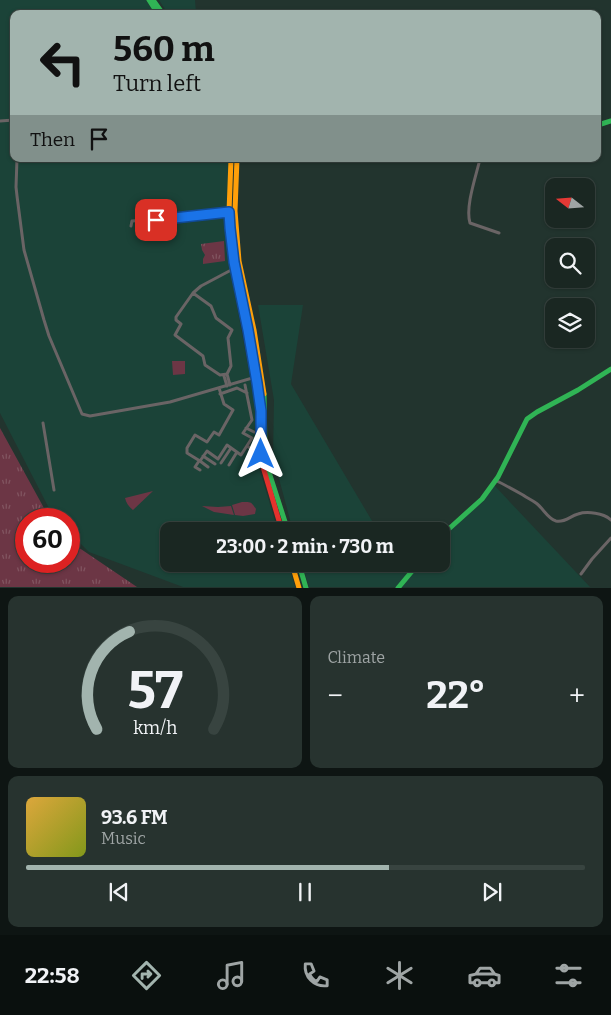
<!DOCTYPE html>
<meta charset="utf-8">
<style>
body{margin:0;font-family:Bitter,serif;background:#27332f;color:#f1f3f6;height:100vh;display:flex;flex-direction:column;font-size:19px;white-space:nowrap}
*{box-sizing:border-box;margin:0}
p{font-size:16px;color:#9fa5a5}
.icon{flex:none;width:28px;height:28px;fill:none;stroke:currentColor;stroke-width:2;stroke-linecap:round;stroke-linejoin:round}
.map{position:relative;height:588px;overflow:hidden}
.sheet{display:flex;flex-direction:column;gap:8px;padding:8px;background:#0e1513;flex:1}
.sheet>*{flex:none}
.guide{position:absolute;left:10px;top:10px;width:591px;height:152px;border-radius:10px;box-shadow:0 1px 4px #0004,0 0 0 1px #384440;background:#a2b4ae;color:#111;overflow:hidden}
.needle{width:32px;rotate:287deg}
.fabs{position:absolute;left:545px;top:178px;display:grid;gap:10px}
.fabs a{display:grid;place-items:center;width:50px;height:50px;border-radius:10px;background:#1a2722;box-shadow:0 1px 4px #0004,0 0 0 1px #384440;font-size:25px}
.speed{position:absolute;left:15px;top:508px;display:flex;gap:10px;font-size:25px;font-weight:700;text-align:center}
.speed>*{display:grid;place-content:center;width:65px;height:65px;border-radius:50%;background:#1a2722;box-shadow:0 1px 4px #0004,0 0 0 1px #384440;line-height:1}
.speed .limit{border:8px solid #d22;background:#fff;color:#111}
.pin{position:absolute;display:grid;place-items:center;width:42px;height:42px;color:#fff;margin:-21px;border-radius:10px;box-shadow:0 2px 8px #0006}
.me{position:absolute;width:55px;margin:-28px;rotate:0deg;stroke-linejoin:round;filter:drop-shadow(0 0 4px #0008)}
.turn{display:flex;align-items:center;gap:18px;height:105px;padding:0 20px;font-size:22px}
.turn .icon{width:65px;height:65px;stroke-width:2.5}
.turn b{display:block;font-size:35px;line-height:42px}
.then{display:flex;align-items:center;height:48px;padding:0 20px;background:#0003;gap:10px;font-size:19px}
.big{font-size:38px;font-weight:700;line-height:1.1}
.sheet .tile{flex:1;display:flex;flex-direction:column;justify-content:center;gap:8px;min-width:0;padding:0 18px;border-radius:10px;background:#27332f}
.sheet .dial{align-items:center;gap:0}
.dial svg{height:130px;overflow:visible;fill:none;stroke:#384440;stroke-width:7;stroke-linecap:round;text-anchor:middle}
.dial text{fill:#f1f3f6;stroke:none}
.song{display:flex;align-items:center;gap:15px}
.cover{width:60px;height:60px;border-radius:8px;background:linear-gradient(135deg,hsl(40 70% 55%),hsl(70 70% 35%))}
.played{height:5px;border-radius:2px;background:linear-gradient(90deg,#a2b4ae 65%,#384440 65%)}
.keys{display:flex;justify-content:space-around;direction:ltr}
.heat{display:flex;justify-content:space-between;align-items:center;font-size:28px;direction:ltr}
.sheet .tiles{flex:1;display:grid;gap:8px;grid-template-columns:1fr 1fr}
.tile:last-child{grid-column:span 2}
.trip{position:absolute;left:160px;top:522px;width:290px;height:50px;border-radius:10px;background:#1a2722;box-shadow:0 1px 4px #0004,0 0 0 1px #384440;font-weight:700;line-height:50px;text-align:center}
.dock{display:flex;height:80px;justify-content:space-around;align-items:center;background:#0a100e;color:#9fa5a5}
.dock .icon{width:35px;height:35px}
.dock .current{color:#a2b4ae}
.dock b{font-size:22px;color:#f1f3f6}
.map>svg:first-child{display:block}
.built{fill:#1b4338}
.grass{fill:url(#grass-tufts)}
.park{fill:#6c3645}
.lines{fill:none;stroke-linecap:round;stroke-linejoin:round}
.street{stroke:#6a6465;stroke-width:3}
.fast{stroke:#30b455;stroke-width:5}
.slow{stroke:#ff9f0a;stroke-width:5}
.jam{stroke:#e5322d;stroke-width:5}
.route-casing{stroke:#114b97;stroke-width:12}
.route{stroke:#1a73e8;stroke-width:9}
</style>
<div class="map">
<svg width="611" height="588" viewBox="0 0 611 588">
<defs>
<pattern id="grass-tufts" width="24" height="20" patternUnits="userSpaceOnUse" patternTransform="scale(1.25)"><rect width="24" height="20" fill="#6c3645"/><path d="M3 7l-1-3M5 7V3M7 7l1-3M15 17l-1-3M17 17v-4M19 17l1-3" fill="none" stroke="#815460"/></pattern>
</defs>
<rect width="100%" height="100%" fill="#22342e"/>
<path class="built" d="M 0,0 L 146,0 L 155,14 L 14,14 L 14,159 L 230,159 L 227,252 L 258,420 L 257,461 L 278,531 L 169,531 L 169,564 L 288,564 L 295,587 L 183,587 L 89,552 L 69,532 L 69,519 L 55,519 L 53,516 L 0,413 Z
M 159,0 L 195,0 L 196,14 L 168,14 Z
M 258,305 L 303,305 L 291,384 L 378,531 L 293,531 L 273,456 L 274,400 Z
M 494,485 L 590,587 L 309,587 L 302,564 L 410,564 L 416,568 L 419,564 L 441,564 L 441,538 L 474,509 Z"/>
<path class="grass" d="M 224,241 L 225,261 L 203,264 L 203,259 L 205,255 L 202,250 L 201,244 Z
M 0,428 L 50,519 L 26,519 L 26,561 L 69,561 L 69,541 L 137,587 L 0,587 Z"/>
<path class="park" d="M 172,361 L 185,361 L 185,374 L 173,375 Z
M 153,491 L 133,510 C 129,507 126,503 125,498 Z
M 242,502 C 250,502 251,501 256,509 L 255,514 L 243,516 L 235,515 L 232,505 Z
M 202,506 L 218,507 L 231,506 L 234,515 L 214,512 Z"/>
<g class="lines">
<path class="street" d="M 0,121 L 14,120
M 17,159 L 16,187 L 17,196 L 24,250 L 44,320 L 49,336 L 82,414 L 90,416 L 170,402 L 256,377
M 480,159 C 476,176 465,207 470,223 L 499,233
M 131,226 L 132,221 L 228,212
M 193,293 L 176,317 L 176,320 L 181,324 L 175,335 L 203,356 L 205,365 L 220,375 L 227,374 L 231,366 L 228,338 L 232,330 L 216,318 L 211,306 L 193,293 L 201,286 L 235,268
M 227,374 L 230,385
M 224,376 L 227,386
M 219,388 L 224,404 L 233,410 L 219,435 L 214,432 L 207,442 L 195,435 L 187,448 L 187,453 L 200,461 L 207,451 L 218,459 L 227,445 L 241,455 L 252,438 L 243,433 L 252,420 L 245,385
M 220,394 L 237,388 L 247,393
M 43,423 L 54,490
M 246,428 L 254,432
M 247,446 L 253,450 L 247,460
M 203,456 L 215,464
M 199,461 L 195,467 L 200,470
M 200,461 L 208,467
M 221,463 L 231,448
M 229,465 L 237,452
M 495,480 C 505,485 514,490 523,495 C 527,498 532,500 536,503 C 543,508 548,519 556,521 C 565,523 570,516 578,514 C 587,511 604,513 611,520
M 581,574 L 592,559 L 611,538"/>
<path class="fast" d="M 149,0 L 158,14
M 153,0 L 163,14
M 598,125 L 611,121
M 264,394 L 265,450 L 267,466 L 288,531
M 441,536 L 482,499 L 498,477 L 527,419 L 537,412 L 578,390 L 611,369
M 299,564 L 306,588
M 398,588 L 418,564"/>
<path class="slow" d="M 231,159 L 229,212 L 231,242 L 251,351
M 237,159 L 235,211 L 239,261 L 254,330 L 264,394
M 292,564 L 299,588"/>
<path class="jam" d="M 251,351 L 261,411 L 261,460 L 282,531"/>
</g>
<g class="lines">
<defs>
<path id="route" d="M 156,220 L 229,212 L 230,228 L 234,262 L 248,330 L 257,383 L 261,411 L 261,454"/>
</defs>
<use href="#route" class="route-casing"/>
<use href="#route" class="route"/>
</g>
</svg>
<div class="fabs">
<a><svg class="needle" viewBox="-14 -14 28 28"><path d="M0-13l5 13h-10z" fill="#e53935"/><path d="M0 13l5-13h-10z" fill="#9fa5a5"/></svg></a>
<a><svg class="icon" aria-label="search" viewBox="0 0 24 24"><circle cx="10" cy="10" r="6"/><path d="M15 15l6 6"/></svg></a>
<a><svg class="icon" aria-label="layers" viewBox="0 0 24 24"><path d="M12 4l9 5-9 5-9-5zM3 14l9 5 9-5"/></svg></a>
</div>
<div class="speed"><div class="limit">60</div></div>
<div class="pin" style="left:156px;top:220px;background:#d93025"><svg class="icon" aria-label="arrive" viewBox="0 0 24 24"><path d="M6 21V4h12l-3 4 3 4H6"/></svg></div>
<svg class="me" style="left:261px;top:454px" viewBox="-20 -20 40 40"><path d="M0-17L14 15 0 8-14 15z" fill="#1a73e8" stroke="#fff" stroke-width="4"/></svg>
<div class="trip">23:00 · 2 min · 730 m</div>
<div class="guide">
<div class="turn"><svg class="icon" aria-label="left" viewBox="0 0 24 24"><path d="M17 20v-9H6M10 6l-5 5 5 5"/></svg><div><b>560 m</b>Turn left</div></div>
<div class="then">Then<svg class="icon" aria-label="arrive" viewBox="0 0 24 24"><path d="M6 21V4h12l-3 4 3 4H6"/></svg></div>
</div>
</div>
<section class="sheet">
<div class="tiles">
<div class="tile dial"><svg viewBox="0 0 100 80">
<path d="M14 69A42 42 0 1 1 86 69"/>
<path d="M14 69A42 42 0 0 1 34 9" stroke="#a2b4ae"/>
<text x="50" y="56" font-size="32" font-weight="700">57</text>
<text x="50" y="72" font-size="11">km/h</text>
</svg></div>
<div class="tile"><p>Climate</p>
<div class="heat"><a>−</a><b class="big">22°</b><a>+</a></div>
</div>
<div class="tile">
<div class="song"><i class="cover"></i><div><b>93.6 FM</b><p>Music</p></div></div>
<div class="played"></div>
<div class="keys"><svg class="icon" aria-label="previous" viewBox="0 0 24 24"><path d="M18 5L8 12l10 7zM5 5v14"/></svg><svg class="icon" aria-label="pause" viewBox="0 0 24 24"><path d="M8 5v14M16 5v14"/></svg><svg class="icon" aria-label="next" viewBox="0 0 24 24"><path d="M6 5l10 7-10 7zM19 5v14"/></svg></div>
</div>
</div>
</section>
<nav class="dock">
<b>22:58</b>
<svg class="icon current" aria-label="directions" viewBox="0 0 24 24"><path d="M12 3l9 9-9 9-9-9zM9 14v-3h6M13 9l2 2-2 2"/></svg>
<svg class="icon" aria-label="music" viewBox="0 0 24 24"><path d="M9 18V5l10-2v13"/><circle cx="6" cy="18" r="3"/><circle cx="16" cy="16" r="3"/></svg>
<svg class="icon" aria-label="phone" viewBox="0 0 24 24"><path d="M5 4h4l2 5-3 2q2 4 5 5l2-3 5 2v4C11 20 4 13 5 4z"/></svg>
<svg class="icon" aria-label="climate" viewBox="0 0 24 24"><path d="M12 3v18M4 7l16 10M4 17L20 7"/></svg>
<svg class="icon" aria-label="car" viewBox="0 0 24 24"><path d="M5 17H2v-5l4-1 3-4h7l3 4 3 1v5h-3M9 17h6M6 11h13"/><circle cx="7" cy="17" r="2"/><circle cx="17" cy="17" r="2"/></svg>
<svg class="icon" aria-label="filters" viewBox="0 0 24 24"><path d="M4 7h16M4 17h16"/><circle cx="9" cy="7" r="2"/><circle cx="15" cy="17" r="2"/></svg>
</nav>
